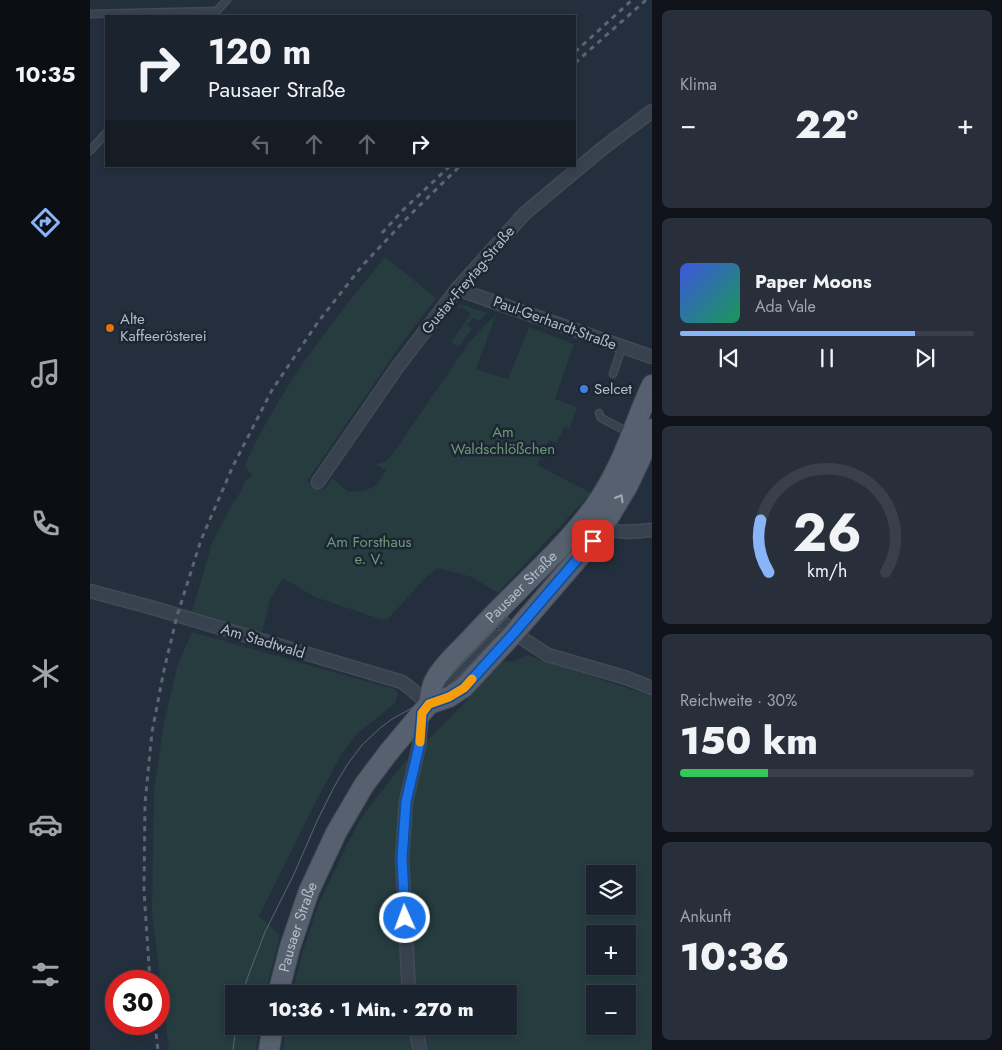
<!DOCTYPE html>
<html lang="de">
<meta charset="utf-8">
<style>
body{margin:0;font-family:Jost,sans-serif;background:#282f3a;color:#f1f3f6;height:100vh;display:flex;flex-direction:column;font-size:19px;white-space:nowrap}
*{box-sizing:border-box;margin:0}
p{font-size:16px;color:#a0a4aa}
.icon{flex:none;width:28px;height:28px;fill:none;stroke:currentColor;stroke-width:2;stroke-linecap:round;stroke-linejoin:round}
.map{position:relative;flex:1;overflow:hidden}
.drawer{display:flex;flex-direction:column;gap:10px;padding:10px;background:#0f1319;width:350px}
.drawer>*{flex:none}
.banner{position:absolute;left:15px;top:15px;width:471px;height:152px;border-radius:0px;box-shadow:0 2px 8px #0003,0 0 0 1px #39404a;background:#1b232e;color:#f1f3f6;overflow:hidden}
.controls{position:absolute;left:496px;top:865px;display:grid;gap:10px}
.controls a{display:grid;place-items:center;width:50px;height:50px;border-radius:0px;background:#1b232e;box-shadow:0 2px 8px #0003,0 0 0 1px #39404a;font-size:25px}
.speed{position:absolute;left:15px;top:970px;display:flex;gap:10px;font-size:25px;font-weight:700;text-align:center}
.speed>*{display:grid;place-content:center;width:65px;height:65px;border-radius:50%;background:#1b232e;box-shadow:0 2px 8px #0003,0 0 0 1px #39404a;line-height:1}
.speed .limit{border:8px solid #d22;background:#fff;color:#111}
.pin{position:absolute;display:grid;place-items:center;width:42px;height:42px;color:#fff;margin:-21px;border-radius:10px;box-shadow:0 2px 8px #0006}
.me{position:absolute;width:55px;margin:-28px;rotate:358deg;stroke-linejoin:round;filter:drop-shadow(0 0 4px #0008)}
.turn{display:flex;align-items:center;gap:18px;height:105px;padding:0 20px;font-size:22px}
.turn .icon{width:65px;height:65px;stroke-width:2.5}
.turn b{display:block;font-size:35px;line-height:42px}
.lanes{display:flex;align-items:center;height:48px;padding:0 20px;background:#0003;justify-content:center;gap:25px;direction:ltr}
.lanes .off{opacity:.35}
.big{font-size:38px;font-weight:800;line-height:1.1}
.drawer .card{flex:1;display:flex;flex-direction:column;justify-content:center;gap:8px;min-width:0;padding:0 18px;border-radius:8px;background:#282f3a}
.drawer .dial{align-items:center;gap:0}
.dial svg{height:130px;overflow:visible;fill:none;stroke:#39404a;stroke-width:7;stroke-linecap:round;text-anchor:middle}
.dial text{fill:#f1f3f6;stroke:none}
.song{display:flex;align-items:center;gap:15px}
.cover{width:60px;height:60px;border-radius:8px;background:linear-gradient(135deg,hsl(230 70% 55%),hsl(150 70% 35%))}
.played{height:5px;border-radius:2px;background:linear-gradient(90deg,#8ab4f8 80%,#39404a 80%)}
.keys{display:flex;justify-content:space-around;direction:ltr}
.heat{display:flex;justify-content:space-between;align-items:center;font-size:28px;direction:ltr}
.charge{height:8px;border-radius:4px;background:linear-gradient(90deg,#34c759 30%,#39404a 0)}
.trip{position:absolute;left:135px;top:985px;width:292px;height:50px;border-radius:0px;background:#1b232e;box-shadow:0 2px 8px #0003,0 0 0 1px #39404a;font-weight:800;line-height:50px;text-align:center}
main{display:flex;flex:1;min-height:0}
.menu{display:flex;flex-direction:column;width:90px;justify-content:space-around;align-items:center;background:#0b0e12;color:#a0a4aa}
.menu .icon{width:35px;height:35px}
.menu .on{color:#8ab4f8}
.menu b{font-size:22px;color:#f1f3f6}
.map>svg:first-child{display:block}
.green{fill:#263c3f;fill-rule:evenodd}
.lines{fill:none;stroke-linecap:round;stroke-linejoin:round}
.service-casing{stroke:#414a57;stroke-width:9}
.minor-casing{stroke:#414a57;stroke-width:15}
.primary-casing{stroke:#414a57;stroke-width:22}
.service{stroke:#38414e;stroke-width:6}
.minor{stroke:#38414e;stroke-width:12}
.primary{stroke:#56606e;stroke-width:20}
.tram{stroke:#5a6575;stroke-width:1}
.rail{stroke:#5a6575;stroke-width:3;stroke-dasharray:5 5;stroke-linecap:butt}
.oneway{stroke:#a1aab7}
.route-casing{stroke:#114b97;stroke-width:12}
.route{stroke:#1a73e8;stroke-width:9}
.slow{stroke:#f59e0b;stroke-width:9}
.food-dot{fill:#e8710a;stroke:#1d2633;stroke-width:2}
.shop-dot{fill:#3f7fe0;stroke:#1d2633;stroke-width:2}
.labels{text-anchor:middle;stroke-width:5;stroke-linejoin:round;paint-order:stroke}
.street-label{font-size:15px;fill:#b4bcc9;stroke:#1d2633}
.poi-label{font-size:15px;fill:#b4bcc9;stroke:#1d2633;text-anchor:start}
.park-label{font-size:15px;fill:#6b9a76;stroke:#1d2633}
</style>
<main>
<nav class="menu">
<b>10:35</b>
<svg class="icon on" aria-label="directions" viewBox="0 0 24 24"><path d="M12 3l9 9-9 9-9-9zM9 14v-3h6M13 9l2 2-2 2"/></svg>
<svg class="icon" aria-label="music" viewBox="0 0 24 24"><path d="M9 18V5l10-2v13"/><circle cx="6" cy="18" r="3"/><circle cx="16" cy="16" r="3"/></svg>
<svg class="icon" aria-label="phone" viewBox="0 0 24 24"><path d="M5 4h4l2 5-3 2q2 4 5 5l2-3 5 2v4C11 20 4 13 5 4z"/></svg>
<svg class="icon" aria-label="climate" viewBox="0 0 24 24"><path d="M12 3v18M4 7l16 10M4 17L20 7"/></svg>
<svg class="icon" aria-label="car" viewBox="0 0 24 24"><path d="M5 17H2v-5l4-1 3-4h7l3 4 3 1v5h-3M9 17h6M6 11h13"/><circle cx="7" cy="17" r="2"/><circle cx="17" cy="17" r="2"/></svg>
<svg class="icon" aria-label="filters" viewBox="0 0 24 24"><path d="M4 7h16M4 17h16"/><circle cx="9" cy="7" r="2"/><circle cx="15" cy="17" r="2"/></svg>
</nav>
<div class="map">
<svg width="562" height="1050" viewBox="0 0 562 1050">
<rect width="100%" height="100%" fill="#242f3e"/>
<path class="green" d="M 295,257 L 346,298 L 314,340 L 217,481 L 234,490 L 242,478 L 258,492 C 280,490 284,491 296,471 L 286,464 L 295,462 L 301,456 L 379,343 L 395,325 L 406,315 L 386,369 L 418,379 L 439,327 L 484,344 L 465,399 L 487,407 L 480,428 L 474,427 L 467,443 L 459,440 L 447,465 L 501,493 L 408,593 L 382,577 L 347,568 L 337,576 L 297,620 L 290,619 L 225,597 L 193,578 L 180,600 L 172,633 L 102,612 L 122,543 L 141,506 L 150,493 L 156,480 L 162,476 L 155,465 C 162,450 169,435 178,420 C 210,362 253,308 295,257 Z
M 369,304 L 397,313 L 389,321 L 383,318 L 377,325 L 382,329 L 368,347 L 361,342 L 381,314 L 371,306 L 369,309 L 367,307 Z
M 102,632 L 304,689 L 308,693 L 305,703 L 267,734 L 251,755 L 226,801 L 169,916 L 190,935 L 175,994 L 144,994 L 144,1026 L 169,1026 L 166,1050 L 79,1050 L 62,914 L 64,790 L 74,723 L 87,667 Z
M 437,655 L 562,696 L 562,1050 L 193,1050 L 196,1026 L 419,1026 L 419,994 L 202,994 L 213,951 L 229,903 L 257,845 L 271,818 L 312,765 L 372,706 L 407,662 L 425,661 ZM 505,874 L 538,874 L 538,906 L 505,906 ZM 505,934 L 538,934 L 538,966 L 505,966 ZM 505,994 L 538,994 L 538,1026 L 505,1026 Z"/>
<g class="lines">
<defs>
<path id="service" d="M 0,14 L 127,11
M 122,16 L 137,0
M 0,151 L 16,133
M 523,374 L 532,347
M 509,413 L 511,418 L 540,433
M 348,692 L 404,634 L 418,633"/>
<path id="minor" d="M 367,289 L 562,357
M 228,482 L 306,369 L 367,289 L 435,213 L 513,148 L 562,111
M 513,526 C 527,535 546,531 562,530
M 0,591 L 60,607 L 312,682 L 320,688 L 339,704
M 404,614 L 424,633 L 458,655 L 537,678 L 562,688
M 319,994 L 312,858 L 316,802 L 329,746 L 332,713
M 325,1026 L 330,1050"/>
<g id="primary">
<path id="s1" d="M 339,704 C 340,697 341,689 344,682 C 353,664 373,648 386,633 C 412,605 440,579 466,552 C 484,533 501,514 514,492 C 536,457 545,421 562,385"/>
<path id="s2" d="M 188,994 L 200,947 L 219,891 L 246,833 L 274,785 L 298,753 L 339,704 L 359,697 L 374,687 L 424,633 L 503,541 L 520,515 L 538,485 L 551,457 L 562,429"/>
<path d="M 179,1050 L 183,1026"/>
</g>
</defs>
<use href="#service" class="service-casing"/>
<use href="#minor" class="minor-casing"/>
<use href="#primary" class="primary-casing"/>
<use href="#service" class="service"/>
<use href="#minor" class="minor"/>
<use href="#primary" class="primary"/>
<path class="tram" d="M 153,994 L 157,979 L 175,932 L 204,874 L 228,819 L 244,787 L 257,765 L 272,745 L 289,729 L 302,719 L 335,701 L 347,690 C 378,658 408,626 439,593 C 463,566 489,539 509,508 C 532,471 547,431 562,391
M 143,1050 L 146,1026"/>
<path class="rail" d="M 485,52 L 542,0
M 485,63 L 556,0
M 292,233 L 314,209 L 360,166
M 60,981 L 54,891 L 55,803 L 62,732 L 74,670 L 87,616 L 111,540 L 143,466 L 182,390 L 228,322 L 272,266 L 320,215 L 370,166
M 65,1024 L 68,1050"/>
</g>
<defs><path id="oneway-chevron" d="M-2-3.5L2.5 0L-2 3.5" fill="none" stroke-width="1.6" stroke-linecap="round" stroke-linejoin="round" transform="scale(1.25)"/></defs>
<use class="oneway" href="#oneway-chevron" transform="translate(530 498) rotate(-60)"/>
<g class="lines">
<defs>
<path id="route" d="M 315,918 L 312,858 L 316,802 L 329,746 L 332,713 L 339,704 L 359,697 L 374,688 L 424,633 L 503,541"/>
</defs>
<use href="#route" class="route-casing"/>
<use href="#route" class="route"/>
<path class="slow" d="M 330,742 L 332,713 L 339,704 L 359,697 L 374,688 L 382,679"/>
</g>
<circle class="food-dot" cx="20" cy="328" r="5"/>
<circle class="shop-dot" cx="494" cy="389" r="5"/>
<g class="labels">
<g class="street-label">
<text transform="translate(378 280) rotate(-50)" y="5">Gustav-Freytag-Straße</text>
<text transform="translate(465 323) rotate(20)" y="5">Paul-Gerhardt-Straße</text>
<text dy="5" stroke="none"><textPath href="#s1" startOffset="152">Pausaer Straße</textPath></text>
<text transform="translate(173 641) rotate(17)" y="5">Am Stadtwald</text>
<text dy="5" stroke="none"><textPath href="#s2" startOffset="70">Pausaer Straße</textPath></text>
</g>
<g class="poi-label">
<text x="30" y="324">Alte<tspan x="30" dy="17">Kaffeerösterei</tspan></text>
<text x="504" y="394">Selcet</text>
</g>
<g class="park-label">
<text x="413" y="437">Am<tspan x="413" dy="17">Waldschlößchen</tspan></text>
<text x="279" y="547">Am Forsthaus<tspan x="279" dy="17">e. V.</tspan></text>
</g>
</g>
</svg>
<div class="controls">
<a><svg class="icon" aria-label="layers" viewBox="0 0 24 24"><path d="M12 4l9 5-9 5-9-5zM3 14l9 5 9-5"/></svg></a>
<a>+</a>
<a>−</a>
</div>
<div class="speed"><div class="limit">30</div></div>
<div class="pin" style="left:503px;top:541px;background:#d93025"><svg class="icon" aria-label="arrive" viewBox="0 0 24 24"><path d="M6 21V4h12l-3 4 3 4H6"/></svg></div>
<svg class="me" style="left:315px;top:918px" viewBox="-20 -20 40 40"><circle r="17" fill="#1a73e8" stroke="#fff" stroke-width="3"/><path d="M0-11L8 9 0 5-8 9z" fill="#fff"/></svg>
<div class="trip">10:36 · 1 Min. · 270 m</div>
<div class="banner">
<div class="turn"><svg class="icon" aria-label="right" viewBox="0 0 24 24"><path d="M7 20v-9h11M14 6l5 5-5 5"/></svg><div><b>120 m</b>Pausaer Straße</div></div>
<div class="lanes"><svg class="icon off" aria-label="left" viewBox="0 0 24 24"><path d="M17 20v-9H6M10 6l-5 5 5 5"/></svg><svg class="icon off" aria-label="ahead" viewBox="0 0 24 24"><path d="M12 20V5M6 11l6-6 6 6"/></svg><svg class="icon off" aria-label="ahead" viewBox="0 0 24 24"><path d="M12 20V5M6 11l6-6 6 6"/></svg><svg class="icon" aria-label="right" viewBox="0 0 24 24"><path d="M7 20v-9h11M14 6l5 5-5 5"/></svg></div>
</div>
</div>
<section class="drawer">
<div class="card"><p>Klima</p>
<div class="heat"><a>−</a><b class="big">22°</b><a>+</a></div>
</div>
<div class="card">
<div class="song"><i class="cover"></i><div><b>Paper Moons</b><p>Ada Vale</p></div></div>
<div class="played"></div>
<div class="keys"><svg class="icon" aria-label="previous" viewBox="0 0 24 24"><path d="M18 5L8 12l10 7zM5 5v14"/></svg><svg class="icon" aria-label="pause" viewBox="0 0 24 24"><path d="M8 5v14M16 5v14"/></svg><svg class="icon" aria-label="next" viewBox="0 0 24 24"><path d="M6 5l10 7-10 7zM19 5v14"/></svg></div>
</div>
<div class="card dial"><svg viewBox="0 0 100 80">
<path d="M14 69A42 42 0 1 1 86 69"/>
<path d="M14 69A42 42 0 0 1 9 37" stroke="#8ab4f8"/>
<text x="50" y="56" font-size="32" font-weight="700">26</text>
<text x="50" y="72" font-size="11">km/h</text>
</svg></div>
<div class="card"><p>Reichweite · 30%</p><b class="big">150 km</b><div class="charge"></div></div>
<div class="card"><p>Ankunft</p><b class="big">10:36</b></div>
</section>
</main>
